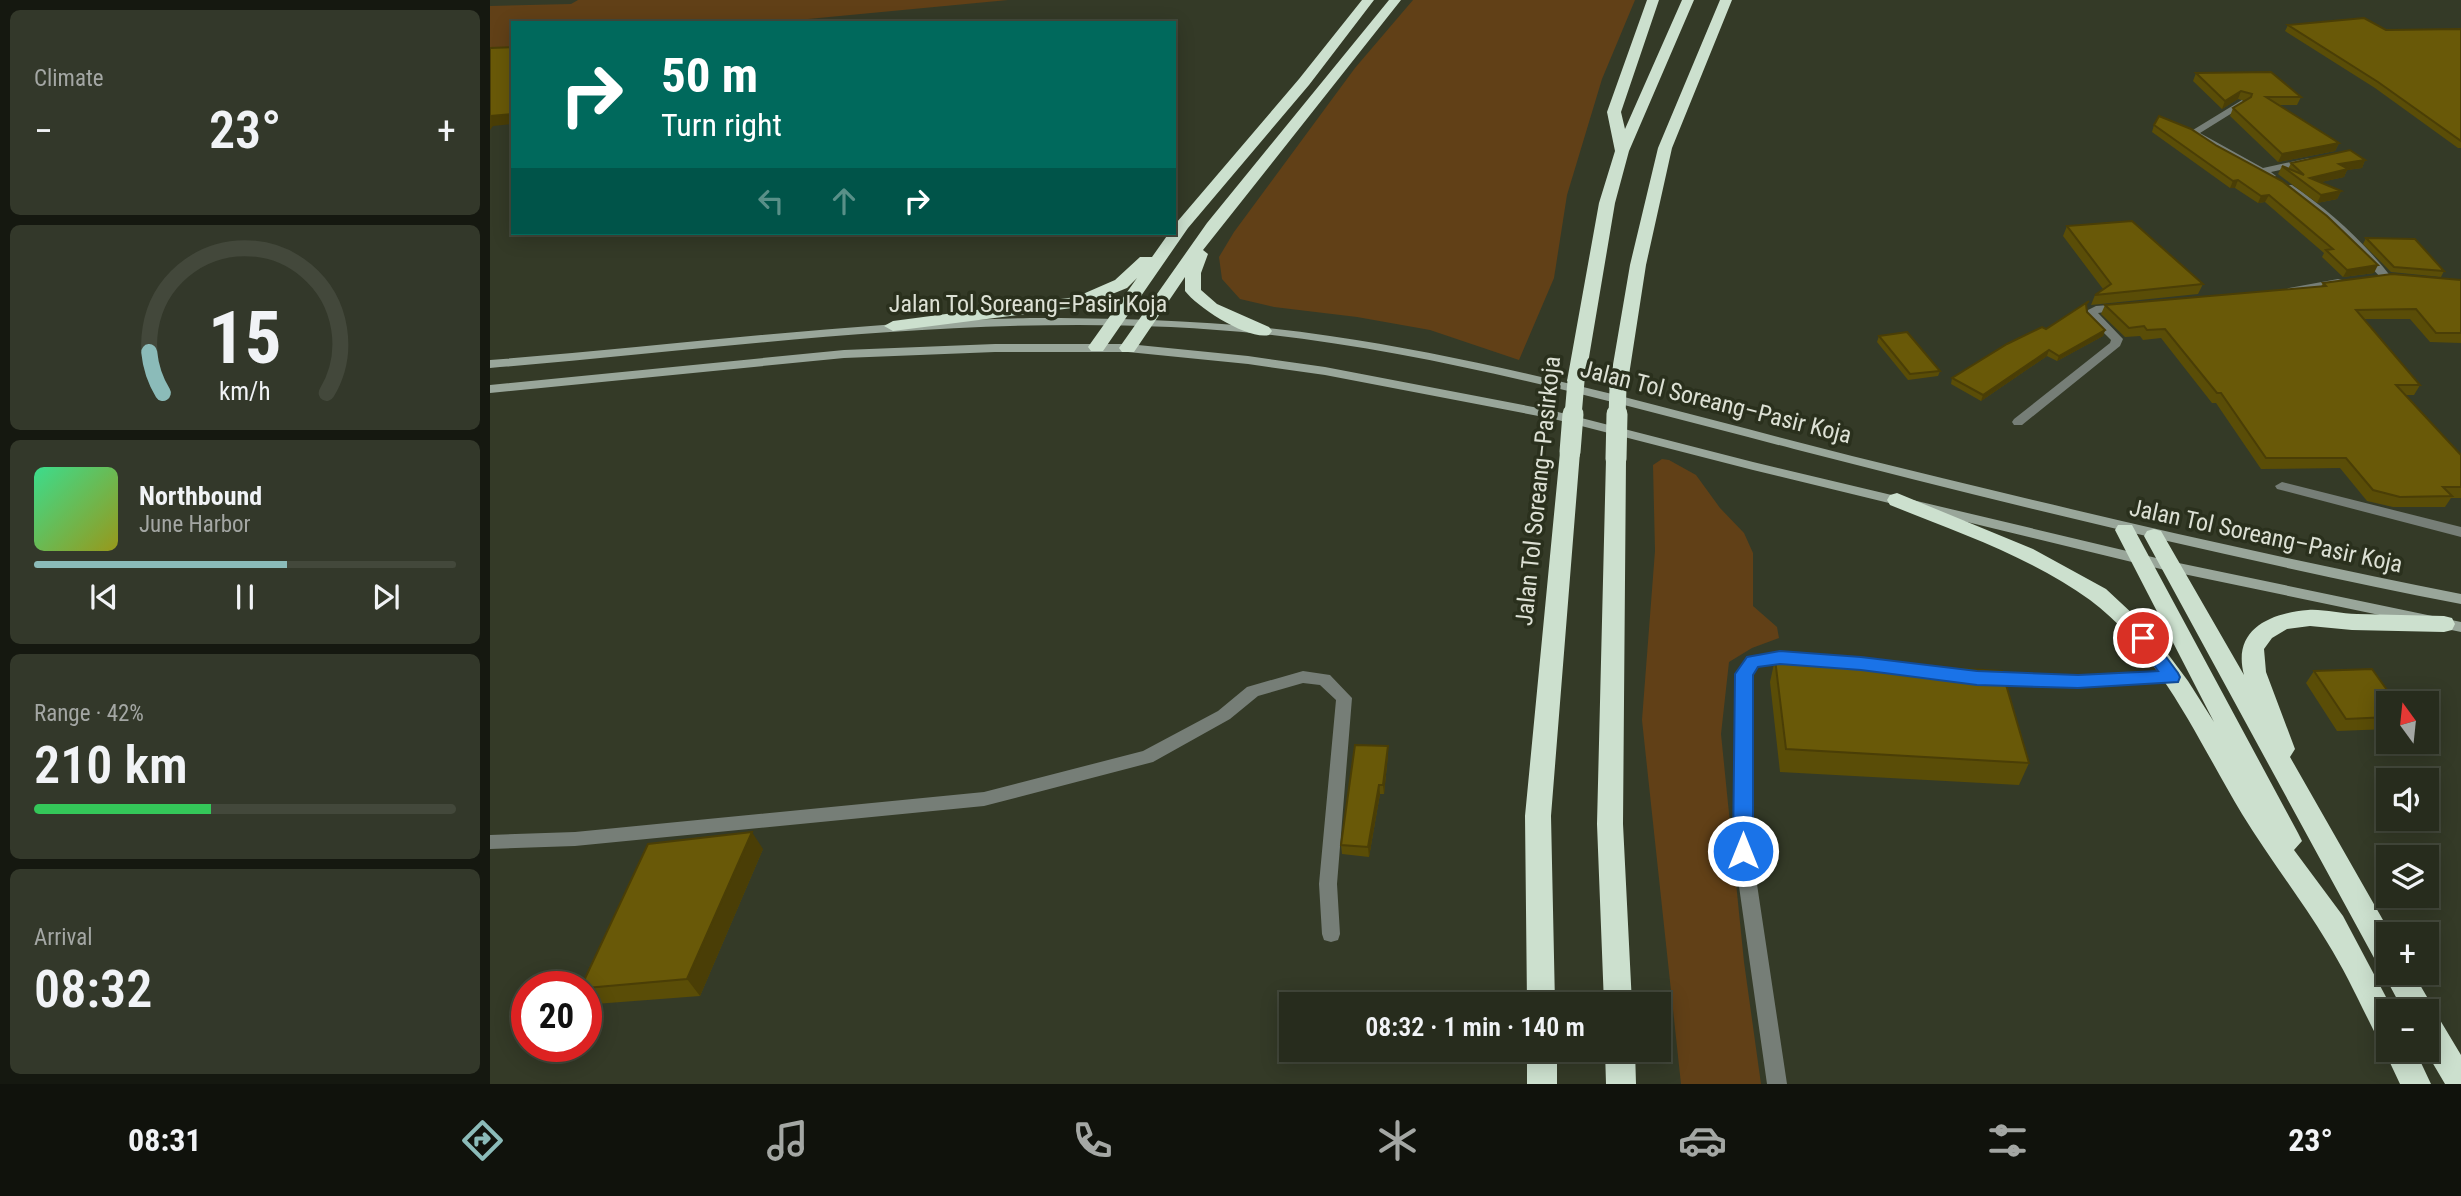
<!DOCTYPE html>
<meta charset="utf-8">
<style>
body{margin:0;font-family:"Roboto Condensed",sans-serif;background:#33382a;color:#f1f3f6;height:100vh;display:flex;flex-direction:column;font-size:26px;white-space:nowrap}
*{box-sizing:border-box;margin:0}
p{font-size:23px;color:#a4a7a4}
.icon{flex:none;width:38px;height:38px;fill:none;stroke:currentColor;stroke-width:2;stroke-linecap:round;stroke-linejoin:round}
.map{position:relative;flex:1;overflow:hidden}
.drawer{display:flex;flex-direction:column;gap:10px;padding:10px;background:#151810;width:490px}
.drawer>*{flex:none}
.hud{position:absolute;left:21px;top:21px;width:665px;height:214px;border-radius:0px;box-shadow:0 4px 18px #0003,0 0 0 2px #43483b;background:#00695c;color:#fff;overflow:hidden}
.needle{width:46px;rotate:345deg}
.fabs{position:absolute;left:1886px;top:691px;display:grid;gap:14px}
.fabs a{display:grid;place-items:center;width:63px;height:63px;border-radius:0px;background:#272c1d;box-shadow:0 4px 18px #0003,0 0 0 2px #43483b;font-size:35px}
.speed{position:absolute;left:21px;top:971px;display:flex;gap:14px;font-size:35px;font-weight:700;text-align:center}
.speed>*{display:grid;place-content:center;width:91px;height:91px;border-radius:50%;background:#272c1d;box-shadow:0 4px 18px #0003,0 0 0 2px #43483b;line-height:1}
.speed .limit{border:10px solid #d22;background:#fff;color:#111}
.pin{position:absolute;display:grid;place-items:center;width:60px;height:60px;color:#fff;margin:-30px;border:4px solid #fff;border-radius:50%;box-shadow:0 2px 7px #0007}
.me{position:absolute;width:77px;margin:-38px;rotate:0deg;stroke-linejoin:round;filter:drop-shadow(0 0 5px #0008)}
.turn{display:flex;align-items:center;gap:24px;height:147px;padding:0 35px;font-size:32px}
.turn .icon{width:91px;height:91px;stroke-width:2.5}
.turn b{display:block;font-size:49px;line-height:60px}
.lanes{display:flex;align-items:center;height:66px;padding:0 35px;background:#0003;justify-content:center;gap:35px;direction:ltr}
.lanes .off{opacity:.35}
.big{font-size:52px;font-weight:600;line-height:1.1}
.drawer .card{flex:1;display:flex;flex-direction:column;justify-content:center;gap:10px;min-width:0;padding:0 24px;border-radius:10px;background:#33382a}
.drawer .dial{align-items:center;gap:0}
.dial svg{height:182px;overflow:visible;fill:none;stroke:#43483b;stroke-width:7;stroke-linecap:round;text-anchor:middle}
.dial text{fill:#f1f3f6;stroke:none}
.song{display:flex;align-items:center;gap:21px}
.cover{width:84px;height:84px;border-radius:10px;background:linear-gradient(135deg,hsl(150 70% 55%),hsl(60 70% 35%))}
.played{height:7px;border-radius:4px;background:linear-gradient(90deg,#8bbbb9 60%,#43483b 60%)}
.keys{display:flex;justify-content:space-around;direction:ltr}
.heat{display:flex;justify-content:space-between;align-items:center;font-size:38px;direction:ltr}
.charge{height:10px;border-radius:5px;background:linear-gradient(90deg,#34c759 42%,#43483b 0)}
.trip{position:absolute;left:789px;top:992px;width:392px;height:70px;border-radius:0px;background:#272c1d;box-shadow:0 4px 18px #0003,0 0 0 2px #43483b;font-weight:600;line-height:70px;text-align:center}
.menu{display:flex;height:112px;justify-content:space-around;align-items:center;background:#10120c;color:#a4a7a4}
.menu .icon{width:49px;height:49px}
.menu .selected{color:#8bbbb9}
.menu b{font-size:32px;color:#f1f3f6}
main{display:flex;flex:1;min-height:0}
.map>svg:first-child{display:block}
.green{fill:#614017}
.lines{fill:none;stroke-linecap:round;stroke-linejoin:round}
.lane{fill:#767e77;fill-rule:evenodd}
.street{fill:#767e77;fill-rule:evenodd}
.secondary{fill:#99a69a;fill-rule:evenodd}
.highway{fill:#cce0ce;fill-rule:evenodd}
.highway-bridge-far1{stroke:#cce0ce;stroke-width:17}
.highway-bridge{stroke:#cce0ce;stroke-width:21}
.wall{fill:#5a4d07}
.shaded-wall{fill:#4a3e06}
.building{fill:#695908;stroke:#4a3e06;stroke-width:2}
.route{fill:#1a73e8;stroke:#114b97;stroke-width:2}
.labels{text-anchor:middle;stroke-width:7;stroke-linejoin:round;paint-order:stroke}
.street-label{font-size:24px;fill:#dde1d5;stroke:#2a301d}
</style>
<main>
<section class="drawer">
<div class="card"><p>Climate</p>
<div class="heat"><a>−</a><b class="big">23°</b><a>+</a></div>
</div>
<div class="card dial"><svg viewBox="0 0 100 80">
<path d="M14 69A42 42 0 1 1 86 69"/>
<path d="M14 69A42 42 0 0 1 8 51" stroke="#8bbbb9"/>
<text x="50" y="56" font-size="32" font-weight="700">15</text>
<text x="50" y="72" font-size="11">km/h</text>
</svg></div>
<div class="card">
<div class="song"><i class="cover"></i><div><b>Northbound</b><p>June Harbor</p></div></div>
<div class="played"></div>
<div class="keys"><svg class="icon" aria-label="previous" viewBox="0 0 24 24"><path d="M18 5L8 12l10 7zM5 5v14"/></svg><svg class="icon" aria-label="pause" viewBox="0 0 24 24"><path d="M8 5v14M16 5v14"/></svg><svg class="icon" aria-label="next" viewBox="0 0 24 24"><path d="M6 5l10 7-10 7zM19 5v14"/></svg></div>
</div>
<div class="card"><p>Range · 42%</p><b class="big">210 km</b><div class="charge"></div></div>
<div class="card"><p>Arrival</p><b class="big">08:32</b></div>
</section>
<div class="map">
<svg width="1971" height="1084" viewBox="0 0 1971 1084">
<rect width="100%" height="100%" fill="#343a27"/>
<path class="green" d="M 88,0 L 518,0 L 276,23 L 23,23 L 23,49 L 0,53 L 0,6 L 81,4 Z
M 923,0 L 1145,0 L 1112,79 L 1077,195 L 1064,278 L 1029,360 L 940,330 L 867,317 L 784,307 L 750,299 L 732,279 L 729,257 L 744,232 L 865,68 Z
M 1172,459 L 1179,460 L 1206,475 L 1230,508 L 1254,533 L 1263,553 L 1263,606 L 1287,627 L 1289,638 L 1262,648 L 1239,662 L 1231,734 L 1254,962 L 1271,1084 L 1191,1084 L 1152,720 L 1165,551 L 1163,465 Z"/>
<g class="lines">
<path class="lane" d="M 1290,651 L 1394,660 L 1399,662 L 1402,666 L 1399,670 L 1394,672 L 1290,663 L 1268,666 L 1262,675 L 1262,851 L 1297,1084 L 1277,1084 L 1244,851 L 1246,674 L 1258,657 Z
M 1682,671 L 1687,673 L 1690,677 L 1687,681 L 1682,683 L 1588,687 L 1498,684 L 1492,682 L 1490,678 L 1492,674 L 1498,672 L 1588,675 Z"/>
<path class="street" d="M 1752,100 L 1756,103 L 1755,105 L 1710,133 L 1773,168 L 1819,158 L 1822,159 L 1822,163 L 1781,172 L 1786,176 L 1781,179 L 1698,133 Z
M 1794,185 L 1802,185 C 1839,210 1874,242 1902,278 L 1901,280 L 1893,280 L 1847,231 L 1794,189 Z
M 1848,279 L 1852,280 L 1852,284 L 1799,294 L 1793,291 L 1799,288 Z
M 1632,304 L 1636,305 L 1636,309 L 1608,313 L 1633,339 L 1630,346 L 1532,425 L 1524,425 L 1522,422 L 1524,419 L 1620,343 L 1621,340 L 1597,316 L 1598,310 L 1606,306 Z
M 1792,482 L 1971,527 L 1971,537 L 1787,489 L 1785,486 Z
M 813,671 L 840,675 L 862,698 L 847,884 L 850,934 L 848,940 L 841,942 L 834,940 L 832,934 L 829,884 L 846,700 L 830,685 L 813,683 L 768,696 L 740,719 L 663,762 L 494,806 L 85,846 L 0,849 L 0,835 L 85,832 L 494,792 L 653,751 L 728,711 L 757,687 Z"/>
<path class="secondary" d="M 540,318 C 640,318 741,321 840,336 C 1017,362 1189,412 1362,456 C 1564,506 1767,554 1971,594 L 1971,604 C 1747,560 1525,506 1304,449 C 1129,404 954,354 773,334 C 514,307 258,347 0,368 L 0,360 C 180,346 359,322 540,318 Z
M 505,344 L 638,344 L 758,356 L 835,367 L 1064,411 L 1263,462 L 1679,561 L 1971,622 L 1971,632 L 1679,571 L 1263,470 L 1064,419 L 835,375 L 758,364 L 638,352 L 505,352 L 354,358 L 0,393 L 0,385 L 354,350 Z"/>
<path class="highway" d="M 872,0 L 884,0 L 819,85 L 698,228 L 613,351 L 601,351 L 598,347 L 647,278 L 637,288 L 590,307 L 403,331 L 394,326 L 403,321 L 586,297 L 625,280 L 650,257 L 662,257 L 679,233 L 684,233 L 687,222 L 809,79 Z
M 899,0 L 911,0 L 713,250 L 718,254 L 711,273 L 711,290 L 727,304 L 779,327 L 782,331 L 779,335 C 758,340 708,308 695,291 L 695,277 L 644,352 L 632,352 L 629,348 L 717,223 Z
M 1157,0 L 1169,0 L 1131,112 L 1135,129 L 1192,0 L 1204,0 L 1139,151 L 1125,203 L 1095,381 L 1086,386 L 1077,381 L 1109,203 L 1125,151 L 1117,112 Z
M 1230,0 L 1242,0 L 1182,148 L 1156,265 L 1137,388 L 1134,392 L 1122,392 L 1119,388 L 1140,265 L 1168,148 Z
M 1080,446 L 1087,448 L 1090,452 L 1061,816 L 1065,1004 L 1037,1004 L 1035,816 L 1070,452 L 1073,448 Z
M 1126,453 L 1133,455 L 1136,459 L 1133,824 L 1142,1004 L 1114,1004 L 1107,824 L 1116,459 L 1119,455 Z
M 1407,493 L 1543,549 L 1616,589 L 1660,630 L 1698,681 L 1724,722 L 1625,530 L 1628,525 L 1642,525 L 1808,833 L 1812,841 L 1804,850 L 1853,916 L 1904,1012 L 1899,1012 L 1899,1050 L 1925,1050 L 1941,1084 L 1910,1084 L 1894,1050 L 1897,1044 L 1889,1041 C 1872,1008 1857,974 1837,942 C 1811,899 1779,858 1752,814 C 1708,741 1671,653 1600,600 C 1541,557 1467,532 1400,505 L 1397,500 L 1400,495 Z
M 1664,529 L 1671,531 L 1754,675 C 1742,630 1779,613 1818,610 C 1834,609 1850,614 1867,614 C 1896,615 1925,615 1954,616 L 1962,618 L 1965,624 L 1962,630 L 1954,632 L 1862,630 L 1820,626 L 1797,629 L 1782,638 L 1774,649 L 1776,672 L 1805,749 L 1800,757 L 1901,934 L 1899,973 L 1923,973 L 1940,1002 L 1944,1014 L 1947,1015 L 1971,1055 L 1971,1084 L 1955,1084 L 1935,1050 L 1937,1012 L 1914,1012 L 1893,973 L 1894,969 L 1889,967 L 1654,536 L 1657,531 Z
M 1037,1050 L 1067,1050 L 1067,1084 L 1037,1084 Z
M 1115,1050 L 1145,1050 L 1146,1084 L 1116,1084 Z"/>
<path class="highway-bridge-far1" d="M 1083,416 L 1086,381
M 1127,416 L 1128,388"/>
<path class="highway-bridge" d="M 1080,452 L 1083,414
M 1126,459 L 1127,414"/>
</g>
<path class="wall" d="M 1798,25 L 1896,30 L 1971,29 L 1971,148 L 1968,148 L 1885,88 L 1795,31 Z
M 1706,73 L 1811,97 L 1807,105 L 1789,105 L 1849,143 L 1845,151 L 1788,162 L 1740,116 L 1743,108 L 1755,101 L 1748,99 L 1732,109 L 1703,81 Z
M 1664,125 L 1701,129 L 1884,273 L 1853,277 L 1832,257 L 1834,253 L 1775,202 L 1768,203 L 1745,188 L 1740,188 L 1662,132 Z
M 1875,160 L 1872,168 L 1857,170 L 1854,177 L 1831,182 L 1851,191 L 1847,199 L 1827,203 L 1788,174 L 1792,166 L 1798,169 L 1801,163 Z
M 1577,226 L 1713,284 L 1708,294 L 1601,305 L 1605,295 L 1613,289 L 1573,236 Z
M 1876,238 L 1954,271 L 1951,277 L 1901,272 L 1873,244 Z
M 1971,280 L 1971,343 L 1940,342 L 1920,319 L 1874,319 L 1930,385 L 1924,395 L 1915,395 L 1971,455 L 1971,498 L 1961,498 L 1955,507 L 1903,507 L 1877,501 L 1850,468 L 1771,469 L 1726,403 L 1722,403 L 1671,338 L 1653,340 L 1650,336 L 1635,337 L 1611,314 L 1615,305 L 1831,287 L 1833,283 Z
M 1597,307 L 1597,312 L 1615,330 L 1613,336 L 1567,361 L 1557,356 L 1491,401 L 1461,384 L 1462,378 Z
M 1389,336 L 1450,371 L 1448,376 L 1418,380 L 1387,342 Z
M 1285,659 L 1539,763 L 1529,785 L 1290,772 L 1280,682 Z
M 1824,671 L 1899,704 L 1899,729 L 1847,731 L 1816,683 Z
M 898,755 L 894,794 L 890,794 L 879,857 L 852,854 L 851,845 Z
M 273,849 L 210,996 L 105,1004 L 96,995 L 96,987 Z"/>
<path class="shaded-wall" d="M 1751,91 L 1748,99 L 1732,109 L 1735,101 Z
M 23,114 L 23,124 L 3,126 L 0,130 L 0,116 Z
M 1849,143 L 1845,151 L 1788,162 L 1792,154 Z
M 1875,160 L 1872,168 L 1857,170 L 1854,177 L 1818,185 L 1820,178 L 1849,164 Z
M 1748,180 L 1745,188 L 1740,188 L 1743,181 Z
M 1851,191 L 1847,199 L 1827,203 L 1831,195 Z
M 1779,195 L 1775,202 L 1768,203 L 1771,196 Z
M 1888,265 L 1884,273 L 1853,277 L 1857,270 Z
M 1615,330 L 1613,336 L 1567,361 L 1569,356 Z
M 1559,350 L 1557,356 L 1491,401 L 1493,395 Z
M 898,746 L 898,755 L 894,794 L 893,785 Z
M 889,785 L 890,794 L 879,857 L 878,847 Z
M 262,832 L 273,849 L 210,996 L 197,979 Z"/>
<path class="building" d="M 1874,18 L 1896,30 L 1971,29 L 1971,141 L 1888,82 L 1798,25 Z
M 23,47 L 23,81 L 21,82 L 23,82 L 23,114 L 0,116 L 0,48 Z
M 1781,72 L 1811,97 L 1776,97 L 1849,143 L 1792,154 L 1743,108 L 1761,97 L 1762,94 L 1751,91 L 1735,101 L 1706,73 Z
M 1669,116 L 1701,129 L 1727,146 L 1792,181 L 1837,216 L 1888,265 L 1857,270 L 1836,250 L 1843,249 L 1779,195 L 1771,196 L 1748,180 L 1743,181 L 1664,125 Z
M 1860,150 L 1875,160 L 1849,164 L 1858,169 L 1820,178 L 1851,191 L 1831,195 L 1792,166 L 1814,175 L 1801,163 Z
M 1642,221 L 1713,284 L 1605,295 L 1621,284 L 1577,226 Z
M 1876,238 L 1925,239 L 1954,271 L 1904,267 Z
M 1902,274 L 1971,280 L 1971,333 L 1946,333 L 1926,309 L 1866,310 L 1930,385 L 1906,385 L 1971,455 L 1971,487 L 1953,487 L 1962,496 L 1910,497 L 1883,490 L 1856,458 L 1776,458 L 1731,393 L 1727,393 L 1675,329 L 1657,330 L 1654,326 L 1639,328 L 1615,305 L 1836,286 L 1833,283 Z
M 1599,301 L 1596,304 L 1597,312 L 1615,330 L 1569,356 L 1559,350 L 1493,395 L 1462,378 L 1517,344 L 1552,327 L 1556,329 Z
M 1417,332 L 1450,371 L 1420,374 L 1389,336 Z
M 1285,659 L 1512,671 L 1539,763 L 1296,749 Z
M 1882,669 L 1907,704 L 1899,704 L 1899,717 L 1856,719 L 1824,671 Z
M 865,745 L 898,746 L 893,785 L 889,785 L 878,847 L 851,845 Z
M 262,832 L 197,979 L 96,988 L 91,987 L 158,844 Z"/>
<path class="route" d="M 1653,632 L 1659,634 L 1688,673 L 1690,677 L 1688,682 L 1588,688 L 1487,685 L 1371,670 L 1290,664 L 1268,667 L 1263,675 L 1263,851 L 1260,857 L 1253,860 L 1246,857 L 1243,851 L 1245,674 L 1257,657 L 1290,651 L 1371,657 L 1487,671 L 1588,675 L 1668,671 L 1645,638 L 1647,634 Z"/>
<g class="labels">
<g class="street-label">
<text x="538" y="312">Jalan Tol Soreang–Pasir Koja</text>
<text transform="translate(1226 402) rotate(14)" y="8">Jalan Tol Soreang–Pasir Koja</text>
<text transform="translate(1048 491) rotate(-84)" y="8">Jalan Tol Soreang–Pasirkoja</text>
<text transform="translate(1776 536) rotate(12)" y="8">Jalan Tol Soreang–Pasir Koja</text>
</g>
</g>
</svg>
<div class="fabs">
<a><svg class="needle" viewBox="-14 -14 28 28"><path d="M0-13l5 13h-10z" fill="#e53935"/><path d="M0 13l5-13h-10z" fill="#a4a7a4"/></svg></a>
<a><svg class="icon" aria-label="sound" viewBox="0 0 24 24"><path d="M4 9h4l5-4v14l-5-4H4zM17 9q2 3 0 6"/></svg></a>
<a><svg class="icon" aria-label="layers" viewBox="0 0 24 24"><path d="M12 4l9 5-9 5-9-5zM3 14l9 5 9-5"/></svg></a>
<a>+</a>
<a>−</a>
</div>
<div class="speed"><div class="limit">20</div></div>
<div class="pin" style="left:1653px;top:638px;background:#d93025"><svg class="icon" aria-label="arrive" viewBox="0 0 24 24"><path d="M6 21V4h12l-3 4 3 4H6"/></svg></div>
<svg class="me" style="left:1253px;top:851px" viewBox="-20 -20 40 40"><circle r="17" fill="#1a73e8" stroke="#fff" stroke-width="3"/><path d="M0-11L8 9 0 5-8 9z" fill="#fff"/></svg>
<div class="trip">08:32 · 1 min · 140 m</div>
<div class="hud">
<div class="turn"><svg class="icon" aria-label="right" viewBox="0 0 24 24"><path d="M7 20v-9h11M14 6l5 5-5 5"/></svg><div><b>50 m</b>Turn right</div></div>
<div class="lanes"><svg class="icon off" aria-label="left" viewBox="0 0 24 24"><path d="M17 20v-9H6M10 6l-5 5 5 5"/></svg><svg class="icon off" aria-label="ahead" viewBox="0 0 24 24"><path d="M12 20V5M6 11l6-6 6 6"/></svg><svg class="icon" aria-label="right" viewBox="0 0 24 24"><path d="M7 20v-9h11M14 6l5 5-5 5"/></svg></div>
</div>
</div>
</main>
<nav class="menu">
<b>08:31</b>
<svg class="icon selected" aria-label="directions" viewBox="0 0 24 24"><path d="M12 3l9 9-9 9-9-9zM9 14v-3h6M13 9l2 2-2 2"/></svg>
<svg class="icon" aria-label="music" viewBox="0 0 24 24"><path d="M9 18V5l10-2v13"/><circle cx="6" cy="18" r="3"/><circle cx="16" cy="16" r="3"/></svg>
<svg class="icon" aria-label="phone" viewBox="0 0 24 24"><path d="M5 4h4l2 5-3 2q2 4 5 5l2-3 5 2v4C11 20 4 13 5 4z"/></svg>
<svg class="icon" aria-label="climate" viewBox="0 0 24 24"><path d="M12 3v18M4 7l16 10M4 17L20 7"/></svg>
<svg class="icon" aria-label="car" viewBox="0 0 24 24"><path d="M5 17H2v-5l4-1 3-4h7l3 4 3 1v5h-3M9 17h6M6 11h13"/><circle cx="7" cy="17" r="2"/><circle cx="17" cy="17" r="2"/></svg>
<svg class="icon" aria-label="filters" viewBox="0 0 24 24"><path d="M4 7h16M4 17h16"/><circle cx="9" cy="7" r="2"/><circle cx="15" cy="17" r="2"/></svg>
<b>23°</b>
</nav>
